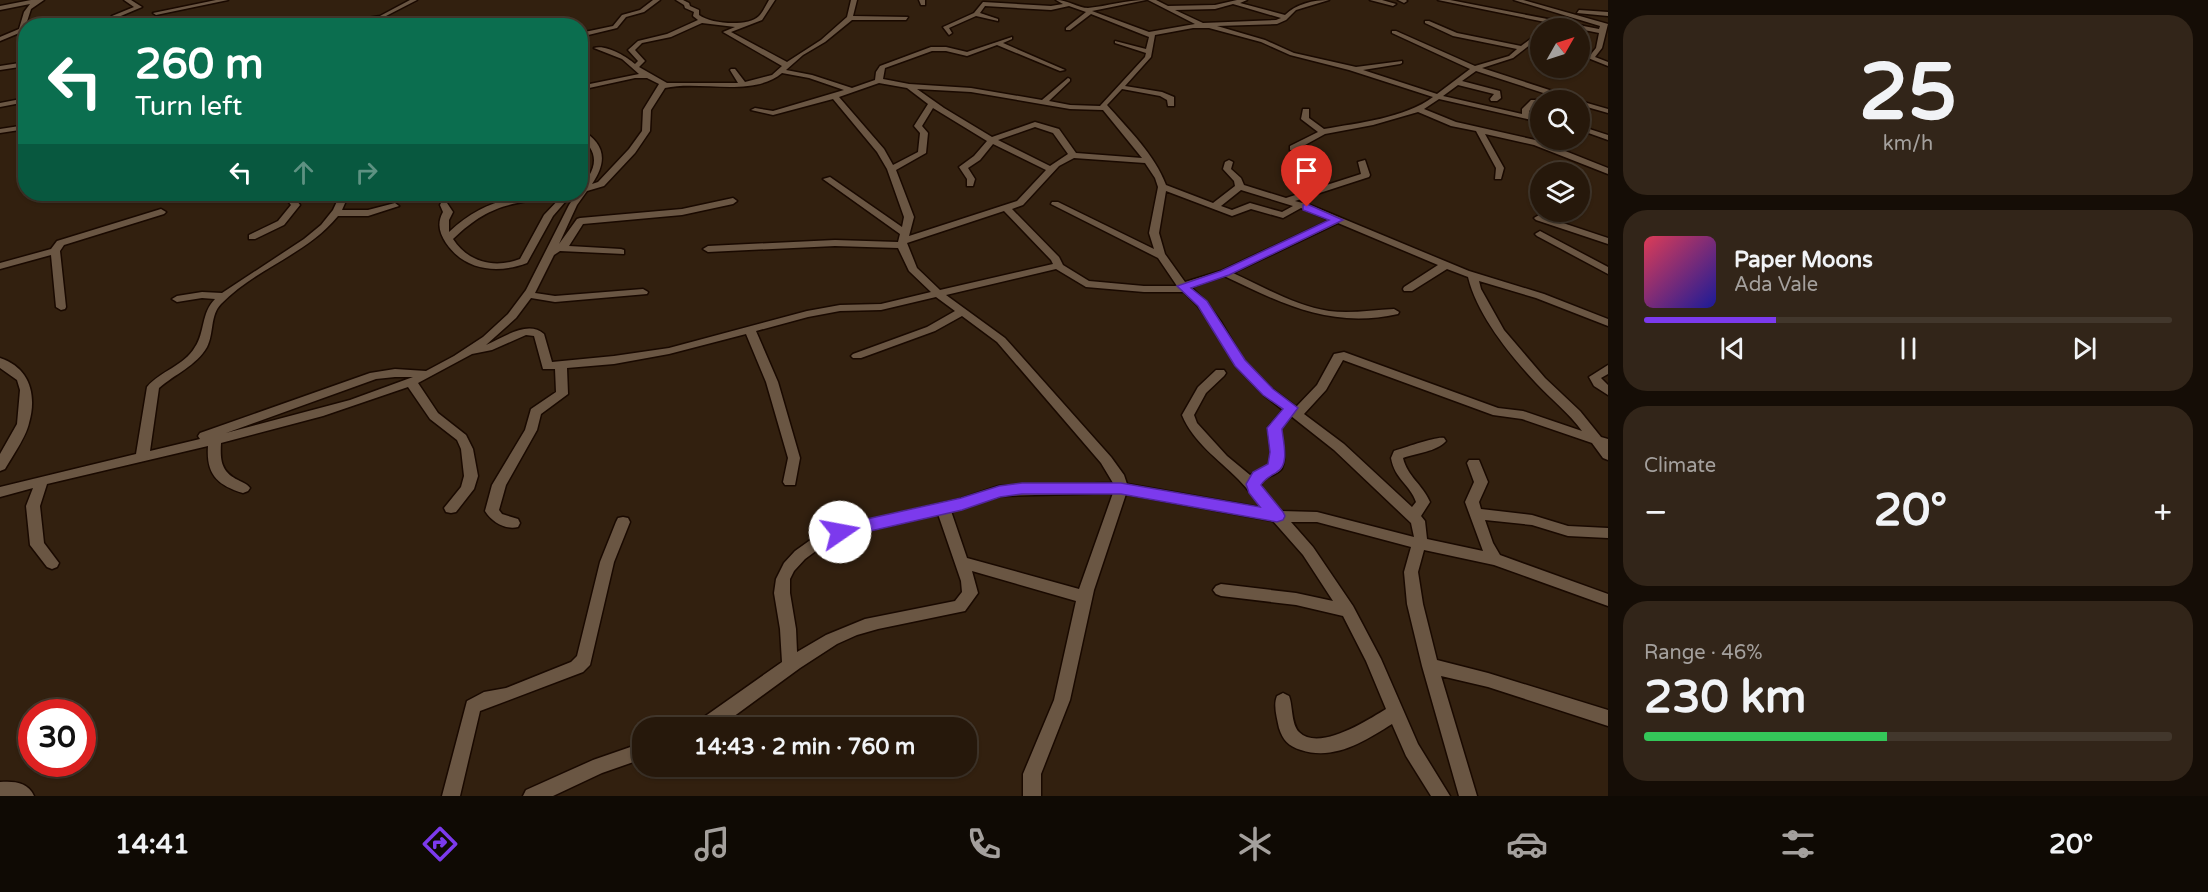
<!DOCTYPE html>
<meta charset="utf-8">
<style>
body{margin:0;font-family:"Varela Round",sans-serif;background:#322519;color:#f1f3f6;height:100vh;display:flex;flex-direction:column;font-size:22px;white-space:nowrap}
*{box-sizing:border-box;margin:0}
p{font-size:20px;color:#a4a09d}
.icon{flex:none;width:33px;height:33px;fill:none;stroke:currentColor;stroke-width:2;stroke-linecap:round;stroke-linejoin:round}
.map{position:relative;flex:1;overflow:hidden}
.details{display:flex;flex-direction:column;gap:15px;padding:15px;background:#150d06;width:600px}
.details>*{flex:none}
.guide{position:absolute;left:18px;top:18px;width:570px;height:183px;border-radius:24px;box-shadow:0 2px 4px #0004,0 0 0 2px #42372c;background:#0b6e4f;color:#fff;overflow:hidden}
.needle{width:39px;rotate:51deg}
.tools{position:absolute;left:1530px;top:18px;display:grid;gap:12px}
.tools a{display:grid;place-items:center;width:60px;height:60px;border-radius:50%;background:#26180b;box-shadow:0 2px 4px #0004,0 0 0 2px #42372c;font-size:30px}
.speed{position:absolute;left:18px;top:699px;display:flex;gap:12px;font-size:30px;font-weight:700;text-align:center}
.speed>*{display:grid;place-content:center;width:78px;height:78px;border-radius:50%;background:#26180b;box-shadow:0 2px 4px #0004,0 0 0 2px #42372c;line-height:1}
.speed .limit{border:9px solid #d22;background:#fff;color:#111}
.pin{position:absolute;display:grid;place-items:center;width:51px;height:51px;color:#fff;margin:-62px -26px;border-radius:50% 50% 50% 0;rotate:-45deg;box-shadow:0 0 6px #0007}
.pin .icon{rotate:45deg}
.me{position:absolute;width:66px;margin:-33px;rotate:78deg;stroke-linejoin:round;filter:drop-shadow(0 0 4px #0008)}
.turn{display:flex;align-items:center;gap:21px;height:126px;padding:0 18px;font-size:27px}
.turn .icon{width:78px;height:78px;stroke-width:2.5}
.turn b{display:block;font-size:42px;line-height:51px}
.lanes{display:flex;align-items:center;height:57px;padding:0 18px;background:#0003;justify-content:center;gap:30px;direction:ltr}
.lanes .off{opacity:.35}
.big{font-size:45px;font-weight:700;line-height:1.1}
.details .tile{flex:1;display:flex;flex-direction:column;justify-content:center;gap:9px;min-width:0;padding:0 21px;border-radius:24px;background:#322519}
.details .dial{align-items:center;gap:0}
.dial b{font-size:78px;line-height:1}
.song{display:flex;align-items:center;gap:18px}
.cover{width:72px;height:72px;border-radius:9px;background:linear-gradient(135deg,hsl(350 70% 55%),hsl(240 70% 35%))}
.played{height:6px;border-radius:3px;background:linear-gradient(90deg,#7c3aed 25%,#42372c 25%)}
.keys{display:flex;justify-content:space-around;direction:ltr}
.heat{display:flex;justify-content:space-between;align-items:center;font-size:33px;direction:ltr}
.charge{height:9px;border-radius:4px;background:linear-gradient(90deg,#34c759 46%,#42372c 0)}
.trip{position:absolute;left:632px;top:717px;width:345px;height:60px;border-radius:24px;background:#26180b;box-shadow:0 2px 4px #0004,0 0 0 2px #42372c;font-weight:700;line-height:60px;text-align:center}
.tab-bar{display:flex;height:96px;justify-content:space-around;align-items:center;background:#0f0a04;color:#a4a09d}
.tab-bar .icon{width:42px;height:42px}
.tab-bar .active{color:#7c3aed}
.tab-bar b{font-size:27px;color:#f1f3f6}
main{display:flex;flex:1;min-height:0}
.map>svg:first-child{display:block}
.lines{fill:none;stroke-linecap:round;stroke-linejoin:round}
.minor-casing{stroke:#190900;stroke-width:3}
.minor{fill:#6a5643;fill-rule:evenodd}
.route{fill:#7c3aed;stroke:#51269a;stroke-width:1.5}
</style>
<main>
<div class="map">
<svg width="1608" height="796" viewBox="0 0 1608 796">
<rect width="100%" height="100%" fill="#32200f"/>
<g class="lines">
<defs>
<path id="minor" d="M 31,0 L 44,0 L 31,9 L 24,31 L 0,41 L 0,37 L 19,29 L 24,12 L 30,4 L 0,10 L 0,6 Z
M 124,0 L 131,0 L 142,7 L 116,18 L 110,26 L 103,26 L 112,16 L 134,7 Z
M 216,0 L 228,0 L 156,15 L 153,13 Z
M 410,0 L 417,0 L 386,16 L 380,24 L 376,24 L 377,20 L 338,26 L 317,26 L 380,16 Z
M 653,0 L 660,0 L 644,12 L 626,17 L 617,28 L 580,37 L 580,33 L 613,26 L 622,15 L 640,10 Z
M 676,0 L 683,0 L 689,3 L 690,6 L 699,10 L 699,15 C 711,24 748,27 759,16 C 763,12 766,5 769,0 L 775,0 L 762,20 L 731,32 L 787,62 L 821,40 L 847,17 L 851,0 L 857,0 L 853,16 L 908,17 L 906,20 L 852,20 L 825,42 L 803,55 L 786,70 L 812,75 L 852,88 L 875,80 L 876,72 L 880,66 L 931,47 L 946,47 L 967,52 L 1012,37 L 1012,39 L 1003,43 L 1065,70 L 1060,71 L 997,45 L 967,56 L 946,51 L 932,51 L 885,68 L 883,79 L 909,84 L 971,88 L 1042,100 L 1068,78 L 1070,79 L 1070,81 L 1049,101 L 1070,105 L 1100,106 L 1145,57 L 1146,53 L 1115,43 L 1115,41 L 1146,49 L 1149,37 L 1091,14 L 1070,30 L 1066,30 L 1066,28 L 1086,12 L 1069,6 L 1051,10 L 985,6 L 980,13 L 998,19 L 998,21 L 976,16 L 949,28 L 952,33 L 949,35 L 943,27 L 974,13 L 983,2 L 1051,6 L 1063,4 L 1056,0 C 1068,0 1078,8 1088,8 C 1108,6 1126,0 1146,0 L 1092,11 L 1149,32 L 1195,24 L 1148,0 L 1156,0 L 1168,6 L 1215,5 L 1237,0 L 1247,0 L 1240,3 L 1285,15 C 1296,4 1313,0 1329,0 L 1296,10 L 1286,20 L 1277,24 L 1217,26 L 1265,40 L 1294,53 L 1356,67 L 1402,61 L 1402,63 L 1400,64 L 1363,70 L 1437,94 L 1470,69 L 1392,33 L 1392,31 L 1396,31 L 1475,66 L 1509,56 L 1517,49 L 1453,36 L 1425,23 L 1425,21 L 1429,21 L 1457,33 L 1521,46 L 1540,32 L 1540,37 L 1513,58 L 1482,68 L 1574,98 L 1574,100 L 1565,100 L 1476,71 L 1462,81 L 1500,91 L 1501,98 L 1497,101 L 1491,101 L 1490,99 L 1494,94 L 1458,85 L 1443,96 L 1522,114 L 1522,109 L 1531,100 L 1537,100 L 1537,104 L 1529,111 L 1530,116 L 1540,118 L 1540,122 L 1439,99 L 1424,109 L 1456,122 L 1540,141 L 1608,168 L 1608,174 L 1534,145 L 1485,134 L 1504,168 L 1501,179 L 1495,179 L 1496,168 L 1476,131 L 1451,126 L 1418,112 L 1373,125 L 1325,134 L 1296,150 L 1290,150 L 1290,146 L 1318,132 L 1301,119 L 1303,109 L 1309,109 L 1309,118 L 1324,129 C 1358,123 1405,118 1433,97 L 1349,70 L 1290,55 L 1261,42 L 1209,28 L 1193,28 L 1155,35 L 1151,57 L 1125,86 L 1162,92 L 1174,97 L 1174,106 L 1168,106 L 1167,100 L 1160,96 L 1122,89 L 1107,105 C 1128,129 1155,155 1166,185 L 1213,203 L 1235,186 L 1234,181 L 1223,169 L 1225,162 L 1229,160 L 1233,162 L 1231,169 L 1241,178 L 1244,185 L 1286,198 L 1361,174 L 1358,162 L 1365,160 L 1370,175 L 1369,177 L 1295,201 L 1310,205 L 1469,271 L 1544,294 L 1608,319 L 1608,326 L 1536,298 L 1479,281 L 1481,289 L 1504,330 L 1545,378 L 1580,411 L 1601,437 L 1608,439 L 1608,460 L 1603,458 L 1592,443 L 1522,419 L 1493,415 L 1343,360 L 1326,390 L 1304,414 L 1344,444 L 1412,507 L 1416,502 C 1410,484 1395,480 1391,458 L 1394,451 C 1404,448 1437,436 1444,438 L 1446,441 C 1436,452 1417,453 1403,458 C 1407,476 1423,485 1430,502 L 1421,516 L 1425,521 L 1427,539 L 1483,551 L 1465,502 L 1474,482 L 1467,463 L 1469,460 L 1479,460 L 1488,482 L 1479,502 L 1481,509 L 1532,515 L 1568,526 L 1608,528 L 1608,538 L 1568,536 L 1532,525 L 1485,520 L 1493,543 L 1500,555 L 1608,594 L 1608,606 L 1494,565 L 1424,550 L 1418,572 L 1423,604 L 1437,660 L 1488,673 L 1608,710 L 1608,726 L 1488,687 L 1441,676 L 1477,796 L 1459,796 L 1422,666 L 1407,604 L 1404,572 L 1411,547 L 1317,522 L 1291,522 L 1313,547 L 1353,606 L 1381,659 L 1418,744 L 1450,796 L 1431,796 L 1406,756 L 1392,724 C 1365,741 1334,761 1301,750 C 1288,746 1283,740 1279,728 C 1277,718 1273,705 1277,696 L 1283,693 L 1289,696 C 1293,706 1291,724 1299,732 C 1319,752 1368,720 1386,709 L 1366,661 L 1343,616 L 1296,605 L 1221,596 L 1216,594 L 1213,590 L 1216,586 L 1221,584 L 1296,593 L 1333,601 L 1303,555 L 1273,521 L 1126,494 L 1094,590 L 1070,700 L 1041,774 L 1041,796 L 1023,796 L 1023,774 L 1054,700 L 1076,601 L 972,571 L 978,593 L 965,611 L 878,629 L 857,635 L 837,644 L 800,668 L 718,728 L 695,728 L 697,722 L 782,662 L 780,629 L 774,593 L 776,579 L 784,563 L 795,551 L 823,531 L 960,499 L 999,486 L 1113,483 L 1101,463 L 997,342 L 962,316 L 935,331 L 861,358 L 853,358 L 851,356 L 853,354 L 927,327 L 955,311 L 936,297 L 881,310 L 840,311 L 808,317 L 756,331 L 778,382 L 800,458 L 795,485 L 785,485 L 783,482 L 788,458 L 766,382 L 746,334 L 669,354 L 614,364 L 567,368 L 568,394 L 541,414 L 537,430 L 506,485 L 499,510 L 502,514 L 518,519 L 520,523 L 518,527 C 505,530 492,522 485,511 L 492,485 L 525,430 L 531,409 L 556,392 L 555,369 L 543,369 L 534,336 L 526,335 L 492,350 L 472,354 L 418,383 L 438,413 L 466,435 L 473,449 L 478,476 L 474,489 L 456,512 L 451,513 L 446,512 L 444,508 L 461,487 L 464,476 L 461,449 L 457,440 L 430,419 L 408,387 L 323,416 L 221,443 C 220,460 221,472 238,480 C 243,483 246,483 250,488 L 248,491 L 243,493 C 217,485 206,474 208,446 L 47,484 L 40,506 L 44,543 L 59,563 L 57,567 L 52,569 L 47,567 L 30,545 L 26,506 L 33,488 L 0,497 L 0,487 L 136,454 L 147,387 C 160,371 184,366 195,347 C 205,332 201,313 215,299 L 202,298 L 177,302 L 172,299 L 177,296 L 202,292 L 222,293 L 304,239 L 321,225 L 333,210 L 339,197 L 297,201 L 300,205 L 284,225 L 255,239 L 249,239 L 249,235 L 278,221 L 291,205 L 288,201 L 291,197 L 322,194 L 349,194 L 342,210 L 368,210 L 395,203 L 399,206 L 368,216 L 338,216 C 306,255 256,268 221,304 C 210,315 214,334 207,347 C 196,366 175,374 159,388 L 150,451 L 200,439 L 198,436 L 200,433 L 370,373 L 395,369 L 426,371 L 454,356 L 483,337 L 508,314 L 526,290 L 569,205 L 576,194 L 580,194 C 580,186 585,182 589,176 C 599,159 593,148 580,136 L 580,129 C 605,143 608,161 592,184 L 598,182 L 629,149 L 642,131 L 643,110 L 659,84 L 647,78 L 635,78 L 580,90 L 580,86 L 639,74 L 622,59 L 594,48 C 605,44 626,56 635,64 L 638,61 L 628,50 L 638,41 L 667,34 L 698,20 L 693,16 L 694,12 L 685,8 L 684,5 ZM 1233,4 L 1281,18 L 1276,20 L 1203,23 L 1175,10 L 1215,9 ZM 702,23 L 735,27 L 723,32 L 782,66 L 772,75 L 745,82 L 735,69 L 731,69 L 730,70 L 738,83 L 667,83 L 639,67 L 645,61 L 635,50 L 642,43 L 671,37 ZM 782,73 L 809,78 L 844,90 L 773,111 L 755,108 L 751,110 L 773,115 L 833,99 L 877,152 L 887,169 L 904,217 L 902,227 L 830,177 L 823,179 L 900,234 L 898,242 L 835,240 L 708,246 L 703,249 L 708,252 L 835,246 L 898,248 L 909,271 L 931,292 L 881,304 L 840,305 L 807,311 L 669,348 L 614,356 L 552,362 L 544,334 C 528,319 503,338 486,345 L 516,318 L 531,298 L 555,302 L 647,294 L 648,292 L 643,289 L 555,296 L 535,293 L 554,255 L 560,251 L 624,254 L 624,250 L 621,249 L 569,246 L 583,224 L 682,215 L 733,204 L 737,201 L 733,198 L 682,209 L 580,218 L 577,219 L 559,244 L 577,205 L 587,191 L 604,186 L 635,153 L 650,131 L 651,110 L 665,88 C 700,80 752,98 782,73 ZM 879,83 L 907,88 L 928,104 L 914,126 L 920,133 L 918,152 L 893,165 L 884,149 L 839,97 ZM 917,89 L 971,92 L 1070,109 L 1103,110 L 1142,158 L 1076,153 L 1059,129 L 1035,122 L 992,137 L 944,108 ZM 933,108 L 987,141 L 974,156 L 959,167 L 967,179 L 967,186 L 973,186 L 975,179 L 968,168 L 980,160 L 993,144 L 1046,170 L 1017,201 L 909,236 L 914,217 L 896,170 L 926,153 L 928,133 L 922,126 ZM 1035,127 L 1053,133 L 1068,154 L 1050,166 L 998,140 ZM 1074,158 L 1145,163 L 1155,178 L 1158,187 L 1149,233 L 1154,249 L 1058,202 L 1052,202 L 1051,204 L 1158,258 L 1177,286 L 1144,286 L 1089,281 L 1063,265 L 1059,257 L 1012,209 L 1023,205 L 1059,166 ZM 1241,190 L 1293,206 L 1282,212 L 1250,203 L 1232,210 L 1221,206 ZM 1166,191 L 1232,216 L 1251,209 L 1283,218 L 1301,208 L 1330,220 L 1221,271 L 1185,282 L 1165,254 L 1159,233 ZM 1004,211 L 1051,260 L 1053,264 L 940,290 L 917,268 L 907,243 ZM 1338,223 L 1438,265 L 1404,287 L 1403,289 L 1404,291 L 1412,291 L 1447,269 L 1468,277 C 1477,315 1510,355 1536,383 C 1552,400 1569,413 1582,431 L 1523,411 L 1498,408 L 1344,352 L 1334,354 L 1317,385 L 1296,407 L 1272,389 L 1244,361 L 1221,322 L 1206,302 L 1191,287 L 1224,276 C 1283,304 1331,329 1398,314 L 1399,312 L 1394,309 C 1372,310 1350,314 1329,311 C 1295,306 1264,287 1233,273 ZM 1056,269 L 1086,287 L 1144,292 L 1184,292 L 1198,306 L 1212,325 L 1236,366 L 1264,395 L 1283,410 L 1268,428 L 1271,452 L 1270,465 L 1250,475 L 1227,456 L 1197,423 L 1194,415 L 1206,393 L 1224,376 L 1226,373 L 1224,370 L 1216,370 L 1198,387 L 1182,415 C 1193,442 1218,459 1238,479 C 1247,488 1255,499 1263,508 L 1127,484 L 1124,475 L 1111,457 L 1005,338 L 946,295 ZM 395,377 L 413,377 L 350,400 L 226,433 L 376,379 ZM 1291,416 L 1334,450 L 1411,523 L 1414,537 L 1317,512 L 1281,511 L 1261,488 L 1261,480 C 1267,477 1279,474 1282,468 C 1287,457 1282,440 1280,429 ZM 1113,493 L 1079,589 L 967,558 L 951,511 L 1000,496 ZM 938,514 L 961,581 L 962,592 L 955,601 L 865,619 L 826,635 L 797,652 L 796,629 L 790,593 L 790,579 L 794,571 L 805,559 L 832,539 Z
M 919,0 L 925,0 L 925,5 L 921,5 Z
M 1370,0 L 1382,0 L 1396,4 L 1393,6 Z
M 1398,0 L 1406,0 L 1407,1 L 1404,3 Z
M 1438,0 L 1450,0 L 1599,29 L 1600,26 L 1514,0 L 1523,0 L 1608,24 L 1602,48 L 1595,57 L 1608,62 L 1608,66 L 1588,58 L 1596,48 L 1599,33 Z
M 1579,10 L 1608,12 L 1608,16 L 1577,13 Z
M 183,23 L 186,26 L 179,26 Z
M 26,62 L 26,66 L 0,70 L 0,66 Z
M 26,98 L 26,102 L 0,107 L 0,103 Z
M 1580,101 L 1608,109 L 1608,113 L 1580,105 Z
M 26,125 L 26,129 L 0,133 L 0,129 Z
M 1580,126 L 1608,135 L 1608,140 L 1580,130 Z
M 541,194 L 561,194 L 557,197 C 510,203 488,205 453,239 C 468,262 494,269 520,259 L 544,215 L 564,194 L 572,194 L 553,216 L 527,263 C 498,274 465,271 446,243 C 439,232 437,223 443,212 L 440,205 L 441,203 L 447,203 L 453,212 L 449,220 L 449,232 C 478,205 503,198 541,194 Z
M 161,209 L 166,212 L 164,214 L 64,245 L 60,251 L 66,307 L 65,309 L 61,310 L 56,307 L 51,255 L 0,269 L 0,263 L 51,249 L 57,241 Z
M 1539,215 L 1608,238 L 1608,244 L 1536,220 L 1534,218 Z
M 1540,231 L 1608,267 L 1608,274 L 1537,236 L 1535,234 Z
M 0,358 C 30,368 37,395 29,423 C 26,437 12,457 5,469 L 0,471 L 0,454 L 17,424 L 20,390 L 17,380 L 0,368 Z
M 1608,365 L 1608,374 L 1601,378 L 1608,385 L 1608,395 L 1594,386 L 1589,377 Z
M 623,517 L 628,518 L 630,522 L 614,562 L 590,665 L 583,672 L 480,711 L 460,796 L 442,796 L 467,701 L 484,692 L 506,688 L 571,662 L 577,656 L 600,562 L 616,522 L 618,518 Z
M 642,743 L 642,759 L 602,773 L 553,796 L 523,796 L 526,790 L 593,760 Z
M 0,782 C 14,781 28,782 34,796 L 0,796 Z"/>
</defs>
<use href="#minor" class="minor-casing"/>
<use href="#minor" class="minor"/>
</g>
<path class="route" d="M 1307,204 L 1343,220 L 1229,275 L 1191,288 L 1207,301 L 1245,360 L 1273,389 L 1298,408 L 1282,429 C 1283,441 1290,465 1277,472 C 1271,476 1265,478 1261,485 L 1283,512 L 1285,516 L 1283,520 L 1277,522 L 1121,494 L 1022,494 L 1000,497 L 962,510 L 840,538 L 834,536 L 832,532 L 834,527 L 840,525 L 961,498 L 999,486 L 1022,483 L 1121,483 L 1260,507 L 1249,493 L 1246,484 L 1253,472 L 1268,464 L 1270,452 L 1267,428 L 1283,409 L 1263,395 L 1235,366 L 1198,306 L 1177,286 L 1221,271 L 1329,220 L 1303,210 L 1303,205 Z"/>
</svg>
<div class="tools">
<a><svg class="needle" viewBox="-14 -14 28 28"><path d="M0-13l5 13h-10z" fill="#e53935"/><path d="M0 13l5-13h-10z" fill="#a4a09d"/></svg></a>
<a><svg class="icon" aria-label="search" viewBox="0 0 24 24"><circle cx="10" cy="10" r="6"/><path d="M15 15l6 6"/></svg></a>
<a><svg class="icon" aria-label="layers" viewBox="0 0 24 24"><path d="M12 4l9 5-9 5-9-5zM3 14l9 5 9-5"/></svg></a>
</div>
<div class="speed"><div class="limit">30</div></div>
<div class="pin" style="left:1307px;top:207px;background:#d93025"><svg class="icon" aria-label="arrive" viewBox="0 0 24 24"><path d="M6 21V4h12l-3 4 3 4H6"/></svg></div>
<svg class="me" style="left:840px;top:532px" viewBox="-20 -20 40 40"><circle r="19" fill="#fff"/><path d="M0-13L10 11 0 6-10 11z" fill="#7c3aed"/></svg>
<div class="trip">14:43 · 2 min · 760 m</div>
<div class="guide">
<div class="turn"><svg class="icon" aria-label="left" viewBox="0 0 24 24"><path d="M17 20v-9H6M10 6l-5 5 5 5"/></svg><div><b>260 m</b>Turn left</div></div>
<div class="lanes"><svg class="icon" aria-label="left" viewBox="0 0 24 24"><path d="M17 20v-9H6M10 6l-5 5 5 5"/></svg><svg class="icon off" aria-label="ahead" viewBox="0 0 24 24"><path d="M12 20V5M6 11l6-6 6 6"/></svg><svg class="icon off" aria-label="right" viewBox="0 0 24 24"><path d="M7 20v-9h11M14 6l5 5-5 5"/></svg></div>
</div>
</div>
<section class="details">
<div class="tile dial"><b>25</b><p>km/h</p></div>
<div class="tile">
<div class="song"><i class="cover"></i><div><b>Paper Moons</b><p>Ada Vale</p></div></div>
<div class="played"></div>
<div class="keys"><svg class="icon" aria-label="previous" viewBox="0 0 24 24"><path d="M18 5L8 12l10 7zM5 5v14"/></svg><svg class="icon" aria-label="pause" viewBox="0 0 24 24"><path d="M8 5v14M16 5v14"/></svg><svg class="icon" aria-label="next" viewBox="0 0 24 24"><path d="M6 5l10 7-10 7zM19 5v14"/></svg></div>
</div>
<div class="tile"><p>Climate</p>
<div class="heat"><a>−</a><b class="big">20°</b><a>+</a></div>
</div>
<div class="tile"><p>Range · 46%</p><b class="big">230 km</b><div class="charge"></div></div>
</section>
</main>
<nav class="tab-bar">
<b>14:41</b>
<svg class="icon active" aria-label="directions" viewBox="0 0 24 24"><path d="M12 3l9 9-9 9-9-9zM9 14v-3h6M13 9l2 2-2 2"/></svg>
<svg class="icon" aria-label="music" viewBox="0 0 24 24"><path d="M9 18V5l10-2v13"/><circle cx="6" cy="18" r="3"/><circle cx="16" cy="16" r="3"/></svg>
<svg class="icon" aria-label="phone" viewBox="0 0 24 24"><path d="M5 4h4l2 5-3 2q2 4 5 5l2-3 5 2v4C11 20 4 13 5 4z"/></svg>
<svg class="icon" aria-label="climate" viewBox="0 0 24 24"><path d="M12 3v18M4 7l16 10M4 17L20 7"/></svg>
<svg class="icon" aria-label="car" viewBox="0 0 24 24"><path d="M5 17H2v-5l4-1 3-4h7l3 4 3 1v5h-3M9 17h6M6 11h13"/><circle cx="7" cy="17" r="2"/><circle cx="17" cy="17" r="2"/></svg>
<svg class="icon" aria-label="filters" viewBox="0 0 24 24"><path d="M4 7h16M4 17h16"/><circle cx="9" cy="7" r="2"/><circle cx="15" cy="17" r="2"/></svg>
<b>20°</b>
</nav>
